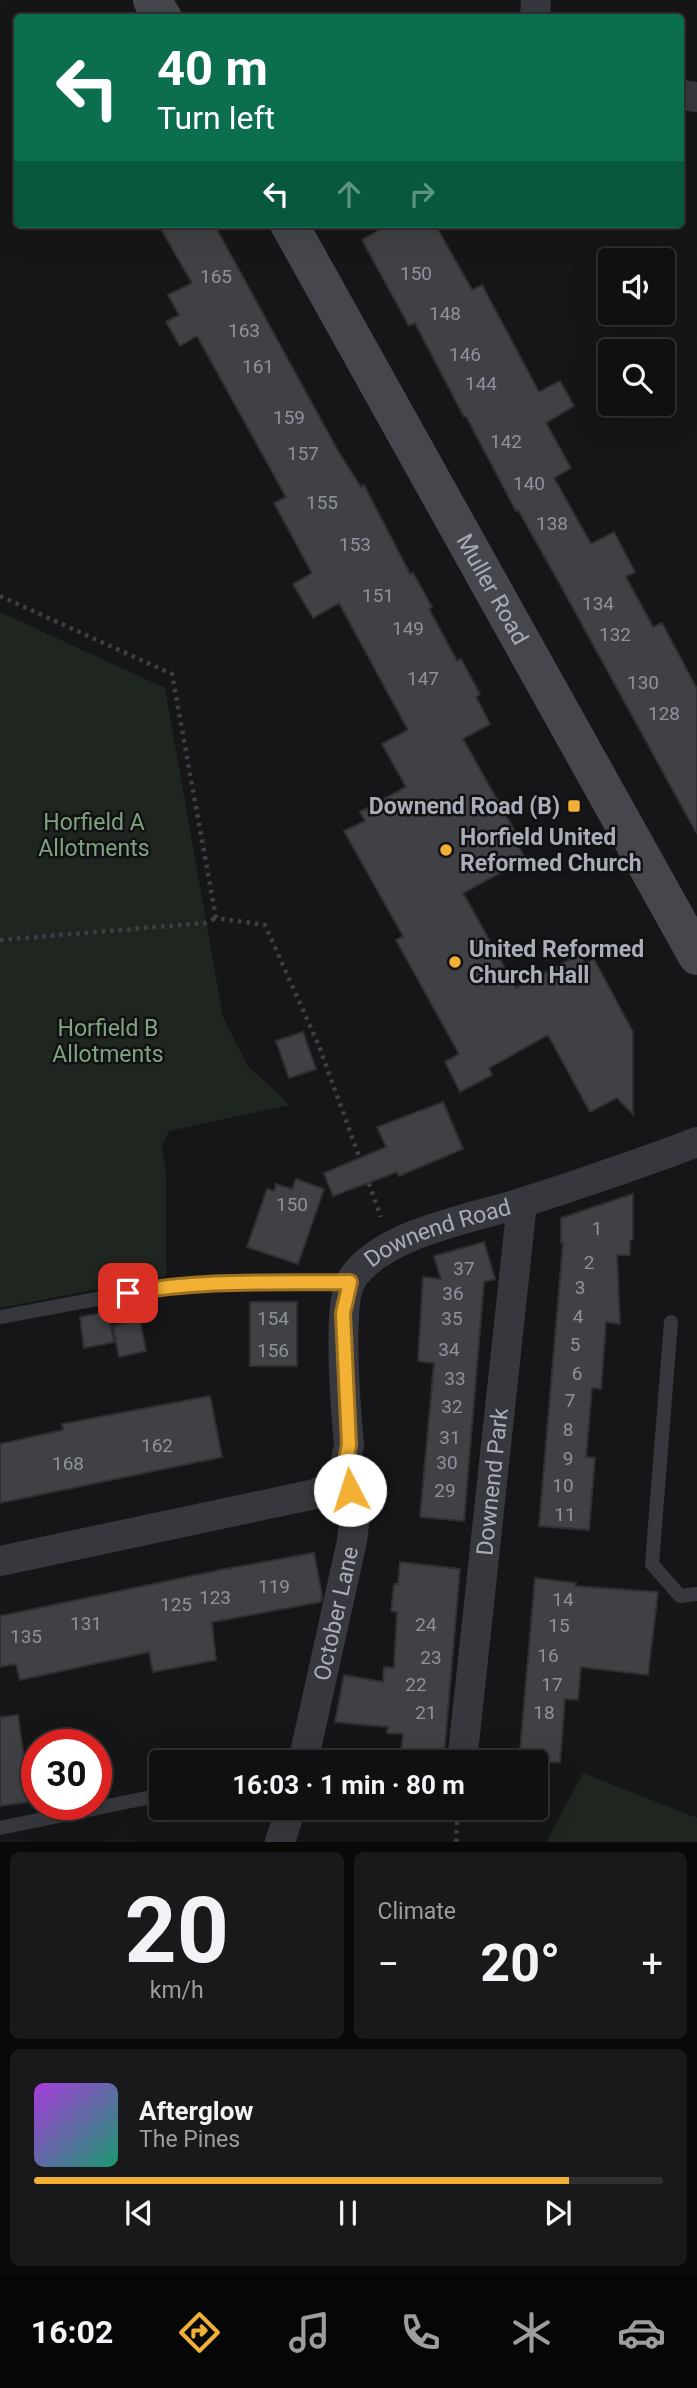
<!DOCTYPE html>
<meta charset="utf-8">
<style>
body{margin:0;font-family:Roboto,sans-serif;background:#19191b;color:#f1f3f6;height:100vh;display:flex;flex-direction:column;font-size:26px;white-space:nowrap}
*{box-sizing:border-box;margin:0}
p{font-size:23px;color:#9c9d9f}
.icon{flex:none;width:38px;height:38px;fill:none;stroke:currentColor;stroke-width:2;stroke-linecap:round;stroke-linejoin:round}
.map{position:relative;height:1842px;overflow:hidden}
.details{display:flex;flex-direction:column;gap:10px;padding:10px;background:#09090a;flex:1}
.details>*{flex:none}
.guide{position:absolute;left:14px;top:14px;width:670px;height:214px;border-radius:7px;box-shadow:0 7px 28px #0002,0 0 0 2px #303032;background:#0b6e4f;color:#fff;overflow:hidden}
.buttons{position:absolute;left:598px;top:248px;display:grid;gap:14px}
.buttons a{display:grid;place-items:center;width:77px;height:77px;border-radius:7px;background:#101012;box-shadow:0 7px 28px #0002,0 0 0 2px #303032;font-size:35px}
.speed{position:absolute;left:21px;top:1729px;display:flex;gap:14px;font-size:35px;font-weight:700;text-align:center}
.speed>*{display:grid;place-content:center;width:91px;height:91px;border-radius:50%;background:#101012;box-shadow:0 7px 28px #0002,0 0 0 2px #303032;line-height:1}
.speed .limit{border:10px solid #d22;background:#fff;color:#111}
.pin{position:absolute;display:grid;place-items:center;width:60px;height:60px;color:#fff;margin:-30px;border-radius:14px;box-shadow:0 4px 10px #0006}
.me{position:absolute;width:77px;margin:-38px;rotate:355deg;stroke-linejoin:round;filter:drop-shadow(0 0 5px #0008)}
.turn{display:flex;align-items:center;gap:24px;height:147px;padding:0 28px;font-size:32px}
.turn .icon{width:91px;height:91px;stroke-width:2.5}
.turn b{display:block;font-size:49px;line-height:60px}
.lanes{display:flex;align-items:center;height:66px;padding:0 28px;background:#0003;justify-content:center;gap:35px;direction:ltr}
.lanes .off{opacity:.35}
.big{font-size:52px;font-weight:700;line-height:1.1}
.details .widget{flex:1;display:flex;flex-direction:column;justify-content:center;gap:10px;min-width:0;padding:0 24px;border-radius:10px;background:#19191b}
.details .dial{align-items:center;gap:0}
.dial b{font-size:91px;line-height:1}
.song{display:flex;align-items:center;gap:21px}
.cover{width:84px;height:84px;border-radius:10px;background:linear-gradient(135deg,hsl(280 70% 55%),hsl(160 70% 35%))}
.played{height:7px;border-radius:4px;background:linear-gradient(90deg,#f2b134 85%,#303032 85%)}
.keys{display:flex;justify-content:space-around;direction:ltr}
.heat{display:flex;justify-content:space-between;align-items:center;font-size:38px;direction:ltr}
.details .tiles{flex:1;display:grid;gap:10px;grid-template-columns:1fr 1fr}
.widget:last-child{grid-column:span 2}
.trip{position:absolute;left:149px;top:1750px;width:399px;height:70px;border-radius:7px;background:#101012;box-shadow:0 7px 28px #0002,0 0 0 2px #303032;font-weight:700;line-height:70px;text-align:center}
.dock{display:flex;height:112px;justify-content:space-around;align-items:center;background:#060607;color:#9c9d9f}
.dock .icon{width:49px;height:49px}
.dock .selected{color:#f2b134}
.dock b{font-size:32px;color:#f1f3f6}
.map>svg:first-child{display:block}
.green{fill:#1e261f}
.building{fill:#404145;stroke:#303034;stroke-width:2}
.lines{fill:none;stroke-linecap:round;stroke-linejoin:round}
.path{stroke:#3d3f44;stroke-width:4.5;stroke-dasharray:3.5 5;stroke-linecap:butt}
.service{stroke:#37383d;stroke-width:14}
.minor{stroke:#37383d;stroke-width:30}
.secondary{stroke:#45474d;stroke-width:38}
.route-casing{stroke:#9d7322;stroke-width:18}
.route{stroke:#f2b134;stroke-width:12}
.poi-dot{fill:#f2b134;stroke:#111113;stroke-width:2.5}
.labels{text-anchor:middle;stroke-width:5;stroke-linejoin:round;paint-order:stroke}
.number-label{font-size:19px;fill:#8e929b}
.street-label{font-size:23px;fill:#a8adb8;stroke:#111113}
.poi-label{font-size:23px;font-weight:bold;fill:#a8adb8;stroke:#111113;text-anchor:start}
.park-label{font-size:23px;fill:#7fa381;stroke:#111113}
</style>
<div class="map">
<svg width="697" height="1842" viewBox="0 0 697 1842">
<rect width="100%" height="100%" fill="#161618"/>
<path class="green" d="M 0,612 L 165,688 L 223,1017 L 248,1066 L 290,1105 L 169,1131 L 162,1147 L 166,1172 L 166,1276 L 0,1308 Z
M 583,1773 L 697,1818 L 697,1842 L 546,1842 Z"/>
<path class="building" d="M 158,224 L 214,224 L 338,451 L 361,487 L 364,485 L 410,574 L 413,573 L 432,607 L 429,609 L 457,661 L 461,659 L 480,694 L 476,697 L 490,724 L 463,739 L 522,844 L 518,846 L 526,859 L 463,893 L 516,988 L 580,954 L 585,964 L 594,959 L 633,1032 L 633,1114 L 617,1098 L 590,1112 L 548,1035 L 489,1068 L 492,1075 L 460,1092 L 445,1062 L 459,1054 L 396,940 L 403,936 L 344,831 L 365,821 L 360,812 L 406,787 L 382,744 L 408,730 L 339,603 L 313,618 L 293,584 L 312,573 L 274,503 L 286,497 L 197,336 L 180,346 L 166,322 L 179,315 L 168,295 L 192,283 Z
M 389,224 L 435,224 L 472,290 L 482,285 L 539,392 L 560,381 L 574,406 L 546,423 L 571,468 L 554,478 L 591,544 L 614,532 L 635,572 L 626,577 L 653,627 L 662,623 L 697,689 L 697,834 L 557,579 L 518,510 L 516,511 L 466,416 L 464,417 L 415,323 L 409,326 L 362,240 Z
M 303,1032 L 316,1069 L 289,1078 L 276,1041 Z
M 443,1102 L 463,1149 L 399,1176 L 397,1172 L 333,1196 L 324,1173 L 386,1147 L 377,1127 Z
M 296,1179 L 324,1189 L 298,1264 L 247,1247 L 267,1189 L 274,1191 L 276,1184 L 292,1189 Z
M 633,1194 L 633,1239 L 630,1241 L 630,1255 L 617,1255 L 620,1324 L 606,1322 L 601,1389 L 592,1388 L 586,1457 L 595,1458 L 589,1530 L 539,1526 L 563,1243 L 561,1243 L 561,1218 Z
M 484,1242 L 495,1279 L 484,1282 L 464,1521 L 420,1517 L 434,1363 L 418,1361 L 423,1277 L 441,1279 L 434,1256 Z
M 250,1302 L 297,1302 L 297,1366 L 250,1366 Z
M 108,1312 L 114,1342 L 84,1348 L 80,1317 Z
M 140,1320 L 146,1351 L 119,1357 L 113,1326 Z
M 210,1396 L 222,1457 L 0,1503 L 0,1444 L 63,1430 L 62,1424 Z
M 314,1553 L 322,1595 L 321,1602 L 212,1622 L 216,1660 L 153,1672 L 149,1652 L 20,1680 L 16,1664 L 0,1667 L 0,1616 L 225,1569 Z
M 400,1562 L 460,1569 L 444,1756 L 401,1752 L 403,1734 L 387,1733 L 388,1727 L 335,1722 L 344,1675 L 383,1682 L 384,1667 L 394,1668 L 397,1612 L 391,1611 L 394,1584 L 398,1584 Z
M 535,1578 L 576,1583 L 575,1586 L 658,1592 L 648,1675 L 581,1667 L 578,1700 L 565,1699 L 560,1762 L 519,1762 Z
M 18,1715 L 30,1802 L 0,1806 L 0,1717 Z"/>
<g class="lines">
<path class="path" d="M 0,596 L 172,674 L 216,918 L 265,925 L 319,1046 L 381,1217
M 0,940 L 205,923 L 216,918
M 456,1842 L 458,1808"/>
<path class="service" d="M 0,1317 L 155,1288 L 201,1285 L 350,1282
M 671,1322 L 652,1564 L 680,1596 L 697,1594
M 0,1828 L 161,1795"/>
<g class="minor">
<path d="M 535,18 L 536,0"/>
<path d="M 681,95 L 697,97"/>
<path id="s1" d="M 0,1561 L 315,1494 L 331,1486 L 345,1465 L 349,1445 C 346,1413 337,1305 351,1281 C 378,1234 473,1218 521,1203 C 580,1184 639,1164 697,1142"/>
<path id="s2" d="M 303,1762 L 352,1541 L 355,1516 L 345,1465"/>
<path id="s3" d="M 462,1762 L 522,1203"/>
<path d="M 280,1842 L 291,1808"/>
</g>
<g class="secondary">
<path d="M 152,0 L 163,18"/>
<path id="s4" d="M 289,224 L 697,956"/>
</g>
</g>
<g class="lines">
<defs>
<path id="route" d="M 128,1293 C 201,1279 277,1283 350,1282 L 343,1313 L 349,1445 L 345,1465 L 350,1490"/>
</defs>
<use href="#route" class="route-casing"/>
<use href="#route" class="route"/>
</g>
<g class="poi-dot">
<rect x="567" y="799" width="14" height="14" rx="3.5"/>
<circle cx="446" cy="850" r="7"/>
<circle cx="455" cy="962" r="7"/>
</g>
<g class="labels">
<g class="number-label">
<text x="416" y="280">150</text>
<text x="216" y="283">165</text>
<text x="445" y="320">148</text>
<text x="244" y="337">163</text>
<text x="465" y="361">146</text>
<text x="258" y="373">161</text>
<text x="481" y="390">144</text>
<text x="289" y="424">159</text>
<text x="506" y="448">142</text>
<text x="303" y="460">157</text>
<text x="529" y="490">140</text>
<text x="322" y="509">155</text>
<text x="552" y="530">138</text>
<text x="355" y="551">153</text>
<text x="378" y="602">151</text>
<text x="598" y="610">134</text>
<text x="408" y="635">149</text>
<text x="615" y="641">132</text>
<text x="423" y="685">147</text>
<text x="643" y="689">130</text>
<text x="664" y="720">128</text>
<text x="292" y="1211">150</text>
<text x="597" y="1235">1</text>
<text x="589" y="1269">2</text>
<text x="464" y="1275">37</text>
<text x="580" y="1294">3</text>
<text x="453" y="1300">36</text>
<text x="578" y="1323">4</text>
<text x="273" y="1325">154</text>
<text x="452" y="1325">35</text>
<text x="575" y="1351">5</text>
<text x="449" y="1356">34</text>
<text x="273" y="1357">156</text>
<text x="577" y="1380">6</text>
<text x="455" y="1385">33</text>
<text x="570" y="1407">7</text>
<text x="452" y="1413">32</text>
<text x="568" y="1436">8</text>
<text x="450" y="1444">31</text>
<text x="157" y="1452">162</text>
<text x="568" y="1465">9</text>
<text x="447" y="1469">30</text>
<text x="68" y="1470">168</text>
<text x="563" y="1492">10</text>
<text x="445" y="1497">29</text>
<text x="565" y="1521">11</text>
<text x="274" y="1593">119</text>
<text x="215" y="1604">123</text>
<text x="563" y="1606">14</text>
<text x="176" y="1611">125</text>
<text x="86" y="1630">131</text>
<text x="426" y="1631">24</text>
<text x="559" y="1632">15</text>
<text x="26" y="1643">135</text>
<text x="548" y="1662">16</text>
<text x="431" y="1664">23</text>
<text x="416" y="1691">22</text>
<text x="552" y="1691">17</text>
<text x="426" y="1719">21</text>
<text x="544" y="1719">18</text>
</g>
<g class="street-label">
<text dy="8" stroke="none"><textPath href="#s4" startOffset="418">Muller Road</textPath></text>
<text dy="8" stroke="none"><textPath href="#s1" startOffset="653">Downend Road</textPath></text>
<text dy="8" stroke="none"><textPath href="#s3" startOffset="282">Downend Park</textPath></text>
<text dy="8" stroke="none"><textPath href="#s2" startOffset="152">October Lane</textPath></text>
</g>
<g class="poi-label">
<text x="560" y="814" text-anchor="end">Downend Road (B)</text>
<text x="460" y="845">Horfield United<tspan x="460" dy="26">Reformed Church</tspan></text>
<text x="469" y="957">United Reformed<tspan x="469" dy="26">Church Hall</tspan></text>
</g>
<g class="park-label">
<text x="94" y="830">Horfield A<tspan x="94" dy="26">Allotments</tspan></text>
<text x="108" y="1036">Horfield B<tspan x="108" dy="26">Allotments</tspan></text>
</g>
</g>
</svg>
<div class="buttons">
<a><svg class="icon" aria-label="sound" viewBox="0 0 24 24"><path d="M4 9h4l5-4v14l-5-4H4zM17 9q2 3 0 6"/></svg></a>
<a><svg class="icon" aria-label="search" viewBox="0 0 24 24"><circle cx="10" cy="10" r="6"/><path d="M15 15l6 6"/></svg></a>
</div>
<div class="speed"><div class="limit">30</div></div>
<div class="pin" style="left:128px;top:1293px;background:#d93025"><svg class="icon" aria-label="arrive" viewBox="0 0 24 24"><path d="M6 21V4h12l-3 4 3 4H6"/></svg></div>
<svg class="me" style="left:350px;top:1490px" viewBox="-20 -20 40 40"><circle r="19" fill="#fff"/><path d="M0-13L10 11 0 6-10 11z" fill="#f2b134"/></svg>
<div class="trip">16:03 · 1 min · 80 m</div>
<div class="guide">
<div class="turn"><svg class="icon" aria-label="left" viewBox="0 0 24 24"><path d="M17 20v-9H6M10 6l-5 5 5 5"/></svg><div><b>40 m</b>Turn left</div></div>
<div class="lanes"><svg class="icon" aria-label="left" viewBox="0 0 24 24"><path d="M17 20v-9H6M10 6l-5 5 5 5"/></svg><svg class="icon off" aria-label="ahead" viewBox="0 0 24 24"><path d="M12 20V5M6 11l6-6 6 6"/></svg><svg class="icon off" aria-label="right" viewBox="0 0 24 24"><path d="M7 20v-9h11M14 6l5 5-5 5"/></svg></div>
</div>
</div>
<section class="details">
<div class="tiles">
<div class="widget dial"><b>20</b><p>km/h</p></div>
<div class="widget"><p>Climate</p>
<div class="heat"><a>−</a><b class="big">20°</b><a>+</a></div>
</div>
<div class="widget">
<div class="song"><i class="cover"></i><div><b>Afterglow</b><p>The Pines</p></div></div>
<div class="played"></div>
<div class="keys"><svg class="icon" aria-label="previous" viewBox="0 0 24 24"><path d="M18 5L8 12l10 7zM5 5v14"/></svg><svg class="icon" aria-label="pause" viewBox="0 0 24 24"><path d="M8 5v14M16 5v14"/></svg><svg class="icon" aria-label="next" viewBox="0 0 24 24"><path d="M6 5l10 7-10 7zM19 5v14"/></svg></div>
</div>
</div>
</section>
<nav class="dock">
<b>16:02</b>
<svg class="icon selected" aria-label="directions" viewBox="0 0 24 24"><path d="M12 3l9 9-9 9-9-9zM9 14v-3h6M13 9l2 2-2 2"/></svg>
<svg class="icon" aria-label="music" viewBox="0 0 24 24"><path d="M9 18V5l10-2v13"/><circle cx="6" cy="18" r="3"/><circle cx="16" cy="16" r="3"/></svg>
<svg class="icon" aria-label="phone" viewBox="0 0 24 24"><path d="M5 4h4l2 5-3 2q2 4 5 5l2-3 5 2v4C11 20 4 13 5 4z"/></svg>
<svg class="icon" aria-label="climate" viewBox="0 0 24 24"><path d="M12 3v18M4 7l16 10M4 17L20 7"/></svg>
<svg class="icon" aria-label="car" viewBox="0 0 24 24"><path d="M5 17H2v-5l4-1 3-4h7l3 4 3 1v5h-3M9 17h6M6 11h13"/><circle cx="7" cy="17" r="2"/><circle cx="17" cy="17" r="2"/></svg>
</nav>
